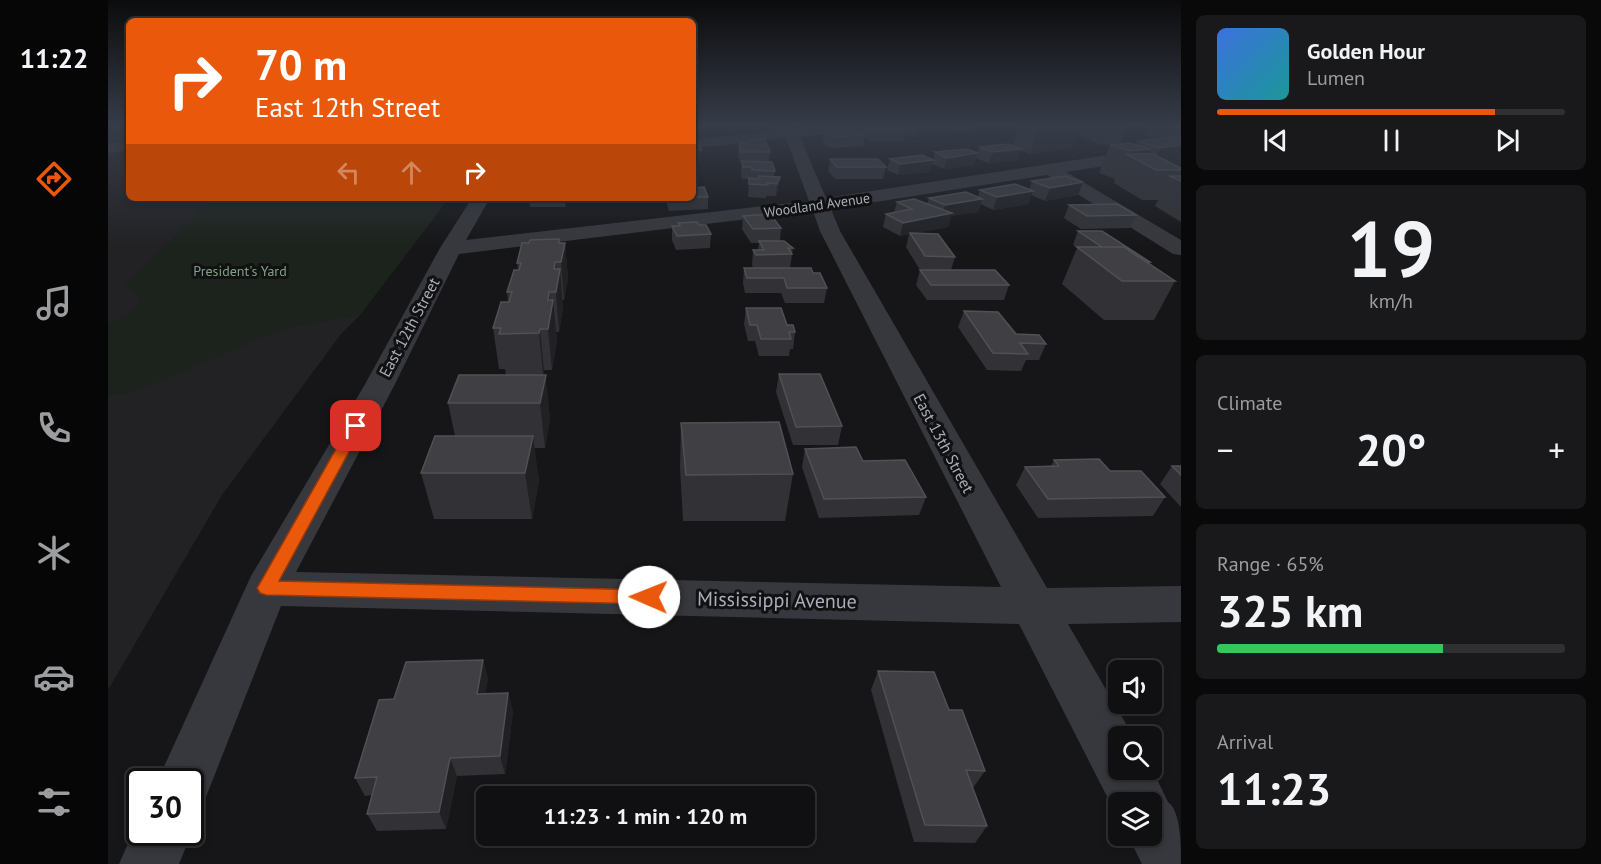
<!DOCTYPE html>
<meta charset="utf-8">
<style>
body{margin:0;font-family:"PT Sans",sans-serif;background:#19191b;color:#f1f3f6;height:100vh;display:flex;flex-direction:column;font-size:22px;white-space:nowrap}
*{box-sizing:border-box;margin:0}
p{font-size:20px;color:#9c9d9f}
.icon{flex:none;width:33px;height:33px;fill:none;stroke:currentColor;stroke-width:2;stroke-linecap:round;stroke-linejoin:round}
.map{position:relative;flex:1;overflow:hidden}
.drawer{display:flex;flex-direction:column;gap:15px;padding:15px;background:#09090a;width:420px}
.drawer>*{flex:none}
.top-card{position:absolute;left:18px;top:18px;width:570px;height:183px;border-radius:9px;box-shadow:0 3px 9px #0003,0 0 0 2px #303032;background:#ea580c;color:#fff;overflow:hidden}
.fabs{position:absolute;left:1000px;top:660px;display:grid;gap:12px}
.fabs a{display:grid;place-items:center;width:54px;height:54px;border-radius:9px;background:#101012;box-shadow:0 3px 9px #0003,0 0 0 2px #303032;font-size:30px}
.speed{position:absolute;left:18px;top:768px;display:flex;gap:12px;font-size:30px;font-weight:700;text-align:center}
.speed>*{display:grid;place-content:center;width:78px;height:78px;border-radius:50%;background:#101012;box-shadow:0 3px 9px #0003,0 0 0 2px #303032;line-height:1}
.speed .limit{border:3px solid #111;border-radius:9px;background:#fff;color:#111}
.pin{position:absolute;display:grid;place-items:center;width:51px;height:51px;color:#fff;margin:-26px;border-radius:12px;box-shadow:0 3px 9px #0006}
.me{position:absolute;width:66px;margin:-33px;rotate:271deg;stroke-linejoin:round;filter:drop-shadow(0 0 4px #0008)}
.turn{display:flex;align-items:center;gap:21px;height:126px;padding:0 30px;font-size:27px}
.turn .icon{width:78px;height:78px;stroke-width:2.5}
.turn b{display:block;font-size:42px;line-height:51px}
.lanes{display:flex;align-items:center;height:57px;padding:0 30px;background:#0003;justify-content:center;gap:30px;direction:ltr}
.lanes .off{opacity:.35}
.big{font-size:45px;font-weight:600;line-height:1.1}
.drawer .card{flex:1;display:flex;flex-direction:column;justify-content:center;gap:9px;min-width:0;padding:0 21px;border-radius:9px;background:#19191b}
.drawer .dial{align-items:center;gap:0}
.dial b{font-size:78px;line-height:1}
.song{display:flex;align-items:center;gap:18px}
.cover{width:72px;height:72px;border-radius:9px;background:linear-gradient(135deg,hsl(220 70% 55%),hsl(180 70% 35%))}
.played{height:6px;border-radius:3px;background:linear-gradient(90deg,#ea580c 80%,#303032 80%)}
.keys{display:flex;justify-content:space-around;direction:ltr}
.heat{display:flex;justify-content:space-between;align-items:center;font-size:33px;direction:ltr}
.charge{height:9px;border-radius:4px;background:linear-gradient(90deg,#34c759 65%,#303032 0)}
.trip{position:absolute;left:368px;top:786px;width:339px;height:60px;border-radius:9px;background:#101012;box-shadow:0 3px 9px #0003,0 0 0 2px #303032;font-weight:600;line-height:60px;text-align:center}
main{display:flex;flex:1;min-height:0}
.dock{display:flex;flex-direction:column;width:108px;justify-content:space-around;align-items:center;background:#060607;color:#9c9d9f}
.dock .icon{width:42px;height:42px}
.dock .on{color:#ea580c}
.dock b{font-size:27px;color:#f1f3f6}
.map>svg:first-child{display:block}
.built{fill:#222225}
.green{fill:#1c231d}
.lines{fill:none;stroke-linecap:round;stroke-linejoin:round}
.minor{fill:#37383d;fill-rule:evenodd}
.wall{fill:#323236}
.shaded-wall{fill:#212124}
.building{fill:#3f3f44;stroke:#4f5156;stroke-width:1.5}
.route{fill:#ea580c;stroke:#983908;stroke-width:1.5}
.labels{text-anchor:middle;stroke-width:6;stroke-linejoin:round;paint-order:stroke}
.far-street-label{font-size:14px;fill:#a8adb8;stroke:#111113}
.far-park-label{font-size:14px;fill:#7fa381;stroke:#111113}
.street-label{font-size:16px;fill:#a8adb8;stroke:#111113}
.near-street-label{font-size:20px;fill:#a8adb8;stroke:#111113}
</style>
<main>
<nav class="dock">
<b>11:22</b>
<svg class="icon on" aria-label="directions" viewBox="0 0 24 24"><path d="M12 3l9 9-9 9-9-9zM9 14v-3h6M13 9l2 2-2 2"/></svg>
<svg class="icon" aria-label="music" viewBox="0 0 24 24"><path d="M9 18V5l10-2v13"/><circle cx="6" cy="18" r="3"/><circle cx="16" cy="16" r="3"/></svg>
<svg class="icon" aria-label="phone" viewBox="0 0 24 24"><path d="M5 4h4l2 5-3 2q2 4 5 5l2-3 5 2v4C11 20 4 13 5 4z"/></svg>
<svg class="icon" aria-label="climate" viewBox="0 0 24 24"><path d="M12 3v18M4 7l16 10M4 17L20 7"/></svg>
<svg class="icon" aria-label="car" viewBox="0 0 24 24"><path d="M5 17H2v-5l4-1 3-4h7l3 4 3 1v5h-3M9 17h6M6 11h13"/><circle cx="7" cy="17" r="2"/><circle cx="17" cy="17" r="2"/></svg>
<svg class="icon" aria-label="filters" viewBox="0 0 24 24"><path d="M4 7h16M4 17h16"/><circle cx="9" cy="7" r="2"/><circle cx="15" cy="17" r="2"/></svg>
</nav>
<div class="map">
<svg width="1073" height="864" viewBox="0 0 1073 864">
<rect width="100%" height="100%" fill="#161618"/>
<path class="built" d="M 0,125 L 21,125 L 21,198 L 341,198 L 252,315 L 233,334 L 114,495 L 0,690 Z"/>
<path class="green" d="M 105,198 L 341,198 L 252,315 L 190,326 L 136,345 L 27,392 L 0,395 L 0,324 L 22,313 L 30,303 L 29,295 L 17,285 Z"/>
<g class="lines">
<path class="minor" d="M 656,125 L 675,125 L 683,129 L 721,125 L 769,125 L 762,129 L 692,137 L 718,198 L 1073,144 L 1073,154 L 958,172 L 1073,240 L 1073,255 L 1065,254 L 939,175 L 723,209 L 732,231 L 939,588 L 1073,586 L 1073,622 L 960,624 L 1025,736 L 1011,736 L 1011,770 L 1044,769 L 1060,802 C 1073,811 1073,846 1073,864 L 1034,864 L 1020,836 L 1044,836 L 1044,802 L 1011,802 L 1011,820 L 911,624 L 173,606 L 96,802 L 82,807 L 82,782 L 49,782 L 143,576 L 256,386 L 332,248 L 364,198 L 382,198 L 358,240 L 701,201 L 678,138 L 585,148 L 585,140 L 665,131 ZM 705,211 L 712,231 L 893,587 L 188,572 L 286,386 L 351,254 Z
M 21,142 L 21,150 L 0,153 L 0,143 Z
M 32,817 L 32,832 L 82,832 L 82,828 L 84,832 L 71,864 L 11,864 Z"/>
</g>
<path class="wall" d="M 798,125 L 870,125 L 868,131 L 854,133 L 840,130 L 839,135 L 807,138 L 797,134 L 795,141 L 766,142 L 756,138 L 755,146 L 724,148 L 714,143 L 716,133 L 756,135 L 758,128 L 797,128 Z
M 872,125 L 893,125 L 874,126 Z
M 906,125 L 1020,125 L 1012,144 L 1028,144 L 1029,141 L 1048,139 L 1037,135 L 1041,127 L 1035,125 L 1073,125 L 1073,222 L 1047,206 L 1050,200 L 1034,200 L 1006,183 L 1007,179 L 991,173 L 1002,145 L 1007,144 L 993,145 L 969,134 L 964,148 L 922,154 L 912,150 L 909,160 L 880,163 L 868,158 L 871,147 L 905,146 L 911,126 Z
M 640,141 L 662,152 L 661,162 L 667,171 L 666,176 L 672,177 L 670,189 L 668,196 L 658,196 L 658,198 L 640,197 L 641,179 L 634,179 L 633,173 L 634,163 L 632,163 L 630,154 L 631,143 L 639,143 Z
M 827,152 L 869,153 L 865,165 L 836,169 L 824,164 Z
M 722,159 L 778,167 L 775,179 L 727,179 L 720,171 Z
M 782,159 L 822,172 L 790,175 L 779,170 Z
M 924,181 L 975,182 L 970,195 L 937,201 L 923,195 L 920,204 L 885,210 L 873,204 L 870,212 L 843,216 L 840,227 L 807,233 L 847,257 L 843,270 L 901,285 L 896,300 L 819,300 L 808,285 L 812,270 L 798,247 L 801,234 L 792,236 L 775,227 L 778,214 L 786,212 L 789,202 L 819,204 L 821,198 L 870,197 L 872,190 L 921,190 Z
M 585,188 L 600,197 L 600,209 L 561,211 L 558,201 L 558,198 L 585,198 Z
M 421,198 L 460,198 L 457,207 L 422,207 Z
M 961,205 L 1028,215 L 1022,228 L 973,229 L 956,218 Z
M 635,216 L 673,228 L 672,241 L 685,248 L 682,268 L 705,273 L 719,288 L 716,303 L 677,303 L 673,293 L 637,293 L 635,283 L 636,268 L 645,268 L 644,265 L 645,250 L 650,250 L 651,243 L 643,243 L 634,229 Z
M 570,223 L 591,225 L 603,234 L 602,248 L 568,250 L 564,240 L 564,226 L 570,226 Z
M 970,231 L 1042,262 L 1041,264 L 1067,281 L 1046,320 L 996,320 L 954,284 L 969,248 L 965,245 Z
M 452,243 L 457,243 L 460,279 L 456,300 L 454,300 L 455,307 L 451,332 L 448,332 L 449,340 L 444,370 L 436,370 L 435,375 L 442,418 L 437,448 L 426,448 L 431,481 L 424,519 L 326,519 L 313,473 L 347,436 L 340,403 L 398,375 L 397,369 L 391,369 L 385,328 L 400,302 L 399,292 L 410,270 L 409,263 Z
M 638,308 L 679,325 L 687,332 L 685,349 L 682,349 L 681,356 L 651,356 L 647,341 L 640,341 L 636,324 Z
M 856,311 L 908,334 L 938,344 L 931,360 L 918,360 L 913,371 L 879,370 L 850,327 Z
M 671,374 L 734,426 L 730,445 L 685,445 L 668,392 Z
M 573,423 L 685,474 L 677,521 L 575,521 L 572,468 Z
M 697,449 L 755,461 L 818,497 L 811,515 L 711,518 L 694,467 Z
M 946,460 L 1002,471 L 1057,497 L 1045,516 L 930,518 L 908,485 L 917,467 L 943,466 Z
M 1064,466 L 1073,466 L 1073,507 L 1052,484 Z
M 375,660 L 380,679 L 377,693 L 400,693 L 405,712 L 397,774 L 349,776 L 338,829 L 269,831 L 259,814 L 264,795 L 257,796 L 247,778 L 286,699 Z
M 770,671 L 841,710 L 877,771 L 865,788 L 879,826 L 867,843 L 806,842 L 763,690 Z"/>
<path class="shaded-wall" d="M 0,125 L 21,125 L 21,136 L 0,138 Z
M 841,125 L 839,135 L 807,138 L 810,127 Z
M 856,125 L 870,125 L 868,131 L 854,133 Z
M 946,125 L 973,125 L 964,148 L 922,154 L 931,127 Z
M 1073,145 L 1073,170 L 1044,168 L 1052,148 Z
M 913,149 L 909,160 L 880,163 L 884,152 Z
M 1043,149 L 1036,164 L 1020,156 L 1022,151 Z
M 594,150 L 594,161 L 585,162 L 585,151 Z
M 869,153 L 865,165 L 836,169 L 839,158 Z
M 825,160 L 822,172 L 790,175 L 792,164 Z
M 672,177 L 670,189 L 668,196 L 669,184 Z
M 975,182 L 970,195 L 937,201 L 942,188 Z
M 925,191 L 920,204 L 885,210 L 889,197 Z
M 457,198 L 460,198 L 457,207 Z
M 874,199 L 870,212 L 843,216 L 840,227 L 792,236 L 795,223 L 834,215 L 837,205 Z
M 457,243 L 460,279 L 456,300 L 453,262 Z
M 447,262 L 449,284 L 452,269 L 455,307 L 451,332 L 446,269 Z
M 441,292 L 443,312 L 445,300 L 449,340 L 444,370 L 440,329 L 440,300 Z
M 432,329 L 436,370 L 435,375 L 431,333 Z
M 438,375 L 442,418 L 437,448 L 432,403 Z
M 425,436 L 431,481 L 424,519 L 417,473 Z
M 375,660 L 380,679 L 374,712 L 369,694 Z
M 400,693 L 405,712 L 397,774 L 392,756 Z
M 342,758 L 349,776 L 338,829 L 331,812 Z"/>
<path class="building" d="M 779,125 L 789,125 L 798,129 L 794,129 L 798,130 L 768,132 L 758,128 Z
M 804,125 L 836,125 L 810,127 Z
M 924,125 L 946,125 L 931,127 Z
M 746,129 L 756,133 L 753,134 L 757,135 L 726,137 L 716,133 Z
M 1065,137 L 1073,139 L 1073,145 L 1052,148 L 1029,141 Z
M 645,139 L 657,139 L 662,152 L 633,152 L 631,143 L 640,143 L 640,141 Z
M 1022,143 L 1043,149 L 1022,151 L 1002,145 Z
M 585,144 L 591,144 L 594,150 L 585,151 Z
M 900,144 L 913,149 L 884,152 L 871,147 Z
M 859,149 L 869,153 L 839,158 L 827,152 Z
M 1018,154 L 1045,154 L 1073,168 L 1073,170 L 1048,170 Z
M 814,155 L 825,160 L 792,164 L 782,159 Z
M 722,159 L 770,159 L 778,167 L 729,167 Z
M 634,161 L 664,162 L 667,171 L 644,170 L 644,167 L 635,167 Z
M 651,176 L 672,177 L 669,184 L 659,183 L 660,185 L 641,184 L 641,178 L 651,179 Z
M 957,176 L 975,182 L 942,188 L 924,181 Z
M 1061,176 L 1073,176 L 1073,181 Z
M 907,184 L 925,191 L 889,197 L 872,190 Z
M 596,187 L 600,197 L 585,197 L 585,188 Z
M 858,192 L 874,199 L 837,205 L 821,198 Z
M 806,199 L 844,213 L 795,223 L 778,214 L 804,209 L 789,202 Z
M 1009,204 L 1028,215 L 979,216 L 961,205 Z
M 662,214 L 673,228 L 645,229 L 635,216 Z
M 589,222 L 591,225 L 598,225 L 603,234 L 569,236 L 564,226 L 572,226 L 570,223 Z
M 970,231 L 994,231 L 1042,262 L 1038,262 L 1016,247 L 994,247 Z
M 802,233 L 830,234 L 847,257 L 817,256 Z
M 451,239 L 451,243 L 457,243 L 453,262 L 447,262 L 446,269 L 452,269 L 448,292 L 441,292 L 440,300 L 445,300 L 440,329 L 432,329 L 431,333 L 391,334 L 393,328 L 385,328 L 393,302 L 401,302 L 404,292 L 399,292 L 406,270 L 411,270 L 413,263 L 409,263 L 414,243 L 421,243 L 422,240 Z
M 651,241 L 676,241 L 685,248 L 680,248 L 684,254 L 648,255 L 645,250 L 656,250 Z
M 969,247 L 1016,247 L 1067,281 L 1014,281 Z
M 636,268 L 703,268 L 705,273 L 712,273 L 719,288 L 679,288 L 676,278 L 639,278 Z
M 812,270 L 887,270 L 901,285 L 823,285 Z
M 638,308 L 673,308 L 679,325 L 685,325 L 687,332 L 681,332 L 683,339 L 653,339 L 649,325 L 642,325 Z
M 856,311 L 890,312 L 908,334 L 931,335 L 938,344 L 912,343 L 920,354 L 885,353 Z
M 671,374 L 712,374 L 734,426 L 688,427 Z
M 351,375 L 438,375 L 432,403 L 340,403 Z
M 671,422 L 685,474 L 578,475 L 573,423 Z
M 327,436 L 425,436 L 417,473 L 313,473 Z
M 748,447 L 755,461 L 797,460 L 818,497 L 716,499 L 697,449 Z
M 991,459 L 1002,471 L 1033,471 L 1057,497 L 940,499 L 917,467 L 951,466 L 946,460 Z
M 1064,466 L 1073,466 L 1073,475 Z
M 375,660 L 369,694 L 400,693 L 392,756 L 342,758 L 331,812 L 259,814 L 269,777 L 247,778 L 271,700 L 286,699 L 298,662 Z
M 770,671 L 826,672 L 841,710 L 854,710 L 877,771 L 858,770 L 879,826 L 817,825 Z"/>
<linearGradient id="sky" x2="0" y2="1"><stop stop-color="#0c0c0d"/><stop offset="0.51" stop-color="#363c48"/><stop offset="1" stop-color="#363c48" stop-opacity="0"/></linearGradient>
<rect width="1073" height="246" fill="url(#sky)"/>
<path class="route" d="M 248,422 L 255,426 L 171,581 L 541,590 L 547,592 L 550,597 L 547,602 L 541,604 L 158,595 L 152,593 L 149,588 L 152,583 L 241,426 Z"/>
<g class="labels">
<g class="far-street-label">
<text transform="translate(709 205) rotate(-8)" y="5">Woodland Avenue</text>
</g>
<g class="far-park-label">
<text x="132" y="276">President's Yard</text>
</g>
<g class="street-label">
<text transform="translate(301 327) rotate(-62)" y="6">East 12th Street</text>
<text transform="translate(836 443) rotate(62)" y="6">East 13th Street</text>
</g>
<g class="near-street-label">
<text transform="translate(669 600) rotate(1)" y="7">Mississippi Avenue</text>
</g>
</g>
</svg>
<div class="fabs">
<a><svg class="icon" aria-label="sound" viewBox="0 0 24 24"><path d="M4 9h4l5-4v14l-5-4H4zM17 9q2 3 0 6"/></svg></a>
<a><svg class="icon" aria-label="search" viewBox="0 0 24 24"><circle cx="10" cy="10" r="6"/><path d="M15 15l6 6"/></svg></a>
<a><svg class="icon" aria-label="layers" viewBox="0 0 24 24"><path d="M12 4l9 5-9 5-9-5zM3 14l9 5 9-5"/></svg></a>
</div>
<div class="speed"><div class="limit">30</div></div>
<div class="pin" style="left:248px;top:426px;background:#d93025"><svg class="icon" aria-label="arrive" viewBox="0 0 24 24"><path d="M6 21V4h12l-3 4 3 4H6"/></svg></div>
<svg class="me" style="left:541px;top:597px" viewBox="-20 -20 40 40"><circle r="19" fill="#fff"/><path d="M0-13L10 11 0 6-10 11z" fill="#ea580c"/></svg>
<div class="trip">11:23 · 1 min · 120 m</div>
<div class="top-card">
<div class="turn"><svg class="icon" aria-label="right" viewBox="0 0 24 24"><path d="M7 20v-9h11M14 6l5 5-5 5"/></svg><div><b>70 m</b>East 12th Street</div></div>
<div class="lanes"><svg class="icon off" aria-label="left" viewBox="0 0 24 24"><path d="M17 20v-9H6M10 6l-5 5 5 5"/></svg><svg class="icon off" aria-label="ahead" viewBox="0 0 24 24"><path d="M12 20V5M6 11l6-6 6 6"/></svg><svg class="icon" aria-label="right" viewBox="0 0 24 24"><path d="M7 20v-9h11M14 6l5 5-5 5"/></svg></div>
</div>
</div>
<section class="drawer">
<div class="card">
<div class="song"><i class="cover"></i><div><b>Golden Hour</b><p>Lumen</p></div></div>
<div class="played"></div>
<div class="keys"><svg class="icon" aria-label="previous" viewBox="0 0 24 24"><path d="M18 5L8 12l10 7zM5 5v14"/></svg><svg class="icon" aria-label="pause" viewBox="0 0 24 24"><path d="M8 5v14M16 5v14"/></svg><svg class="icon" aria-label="next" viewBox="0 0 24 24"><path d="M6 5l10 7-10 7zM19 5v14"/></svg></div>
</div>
<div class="card dial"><b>19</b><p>km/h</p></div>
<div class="card"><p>Climate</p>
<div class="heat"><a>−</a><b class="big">20°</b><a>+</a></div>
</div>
<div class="card"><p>Range · 65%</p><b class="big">325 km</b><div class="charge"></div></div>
<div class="card"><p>Arrival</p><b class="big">11:23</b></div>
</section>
</main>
